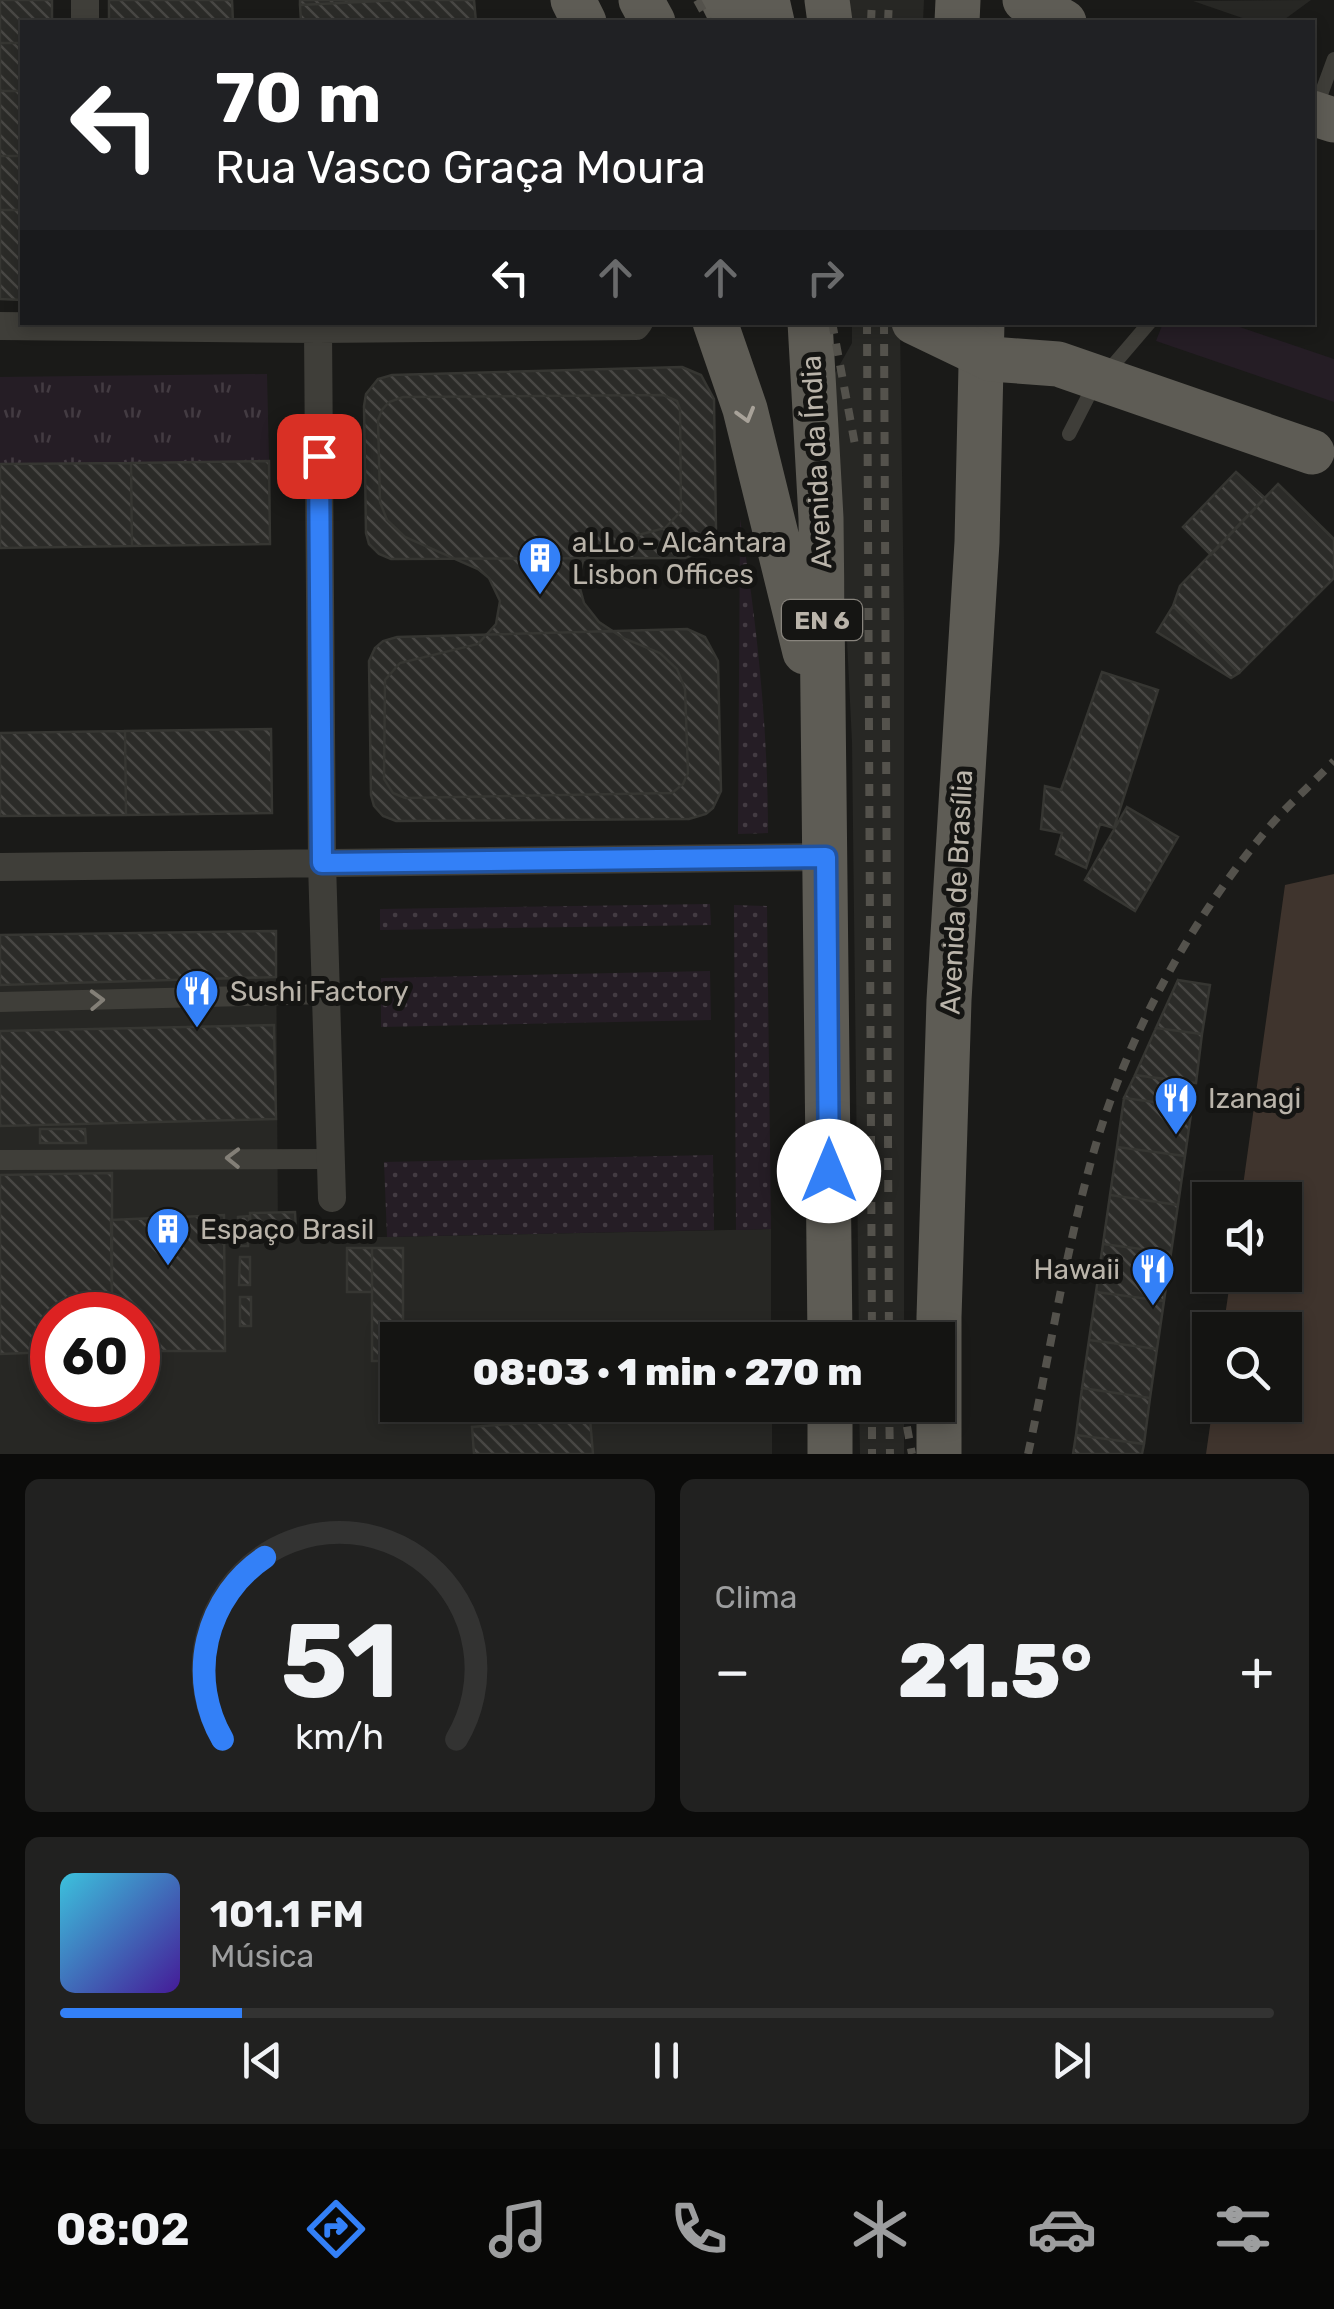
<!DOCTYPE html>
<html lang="pt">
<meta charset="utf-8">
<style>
body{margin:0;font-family:Rubik,sans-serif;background:#212120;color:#f1f3f6;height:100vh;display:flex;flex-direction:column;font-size:38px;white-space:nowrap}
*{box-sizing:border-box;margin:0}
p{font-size:32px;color:#9d9e9f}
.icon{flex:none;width:55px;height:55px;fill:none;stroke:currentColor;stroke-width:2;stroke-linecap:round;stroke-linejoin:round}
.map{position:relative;height:1454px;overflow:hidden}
.sheet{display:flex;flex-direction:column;gap:25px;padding:25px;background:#0b0b0a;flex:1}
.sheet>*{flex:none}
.top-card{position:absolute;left:20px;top:20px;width:1295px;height:305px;border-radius:0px;box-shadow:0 5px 15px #0003,0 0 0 2px #333332;background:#202124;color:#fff;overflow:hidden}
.tools{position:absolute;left:1192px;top:1182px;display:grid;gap:20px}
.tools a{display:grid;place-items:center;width:110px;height:110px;border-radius:0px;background:#141412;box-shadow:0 5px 15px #0003,0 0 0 2px #333332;font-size:50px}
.speed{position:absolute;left:30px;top:1292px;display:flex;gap:20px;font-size:50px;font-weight:700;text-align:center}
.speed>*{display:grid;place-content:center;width:130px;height:130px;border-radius:50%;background:#141412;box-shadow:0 5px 15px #0003,0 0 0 2px #333332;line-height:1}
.speed .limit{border:15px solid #d22;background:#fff;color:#111}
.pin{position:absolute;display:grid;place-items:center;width:85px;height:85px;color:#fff;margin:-42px;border-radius:20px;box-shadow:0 5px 15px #0006}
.me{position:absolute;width:110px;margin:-55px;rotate:0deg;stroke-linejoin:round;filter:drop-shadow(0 0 8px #0008)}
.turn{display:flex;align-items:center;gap:35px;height:210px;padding:0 30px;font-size:45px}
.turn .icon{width:130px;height:130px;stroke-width:2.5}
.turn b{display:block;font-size:70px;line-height:85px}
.lanes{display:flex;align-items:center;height:95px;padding:0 30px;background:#0003;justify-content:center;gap:50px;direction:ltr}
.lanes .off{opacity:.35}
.big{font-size:75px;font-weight:800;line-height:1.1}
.sheet .card{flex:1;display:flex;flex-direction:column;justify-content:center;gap:15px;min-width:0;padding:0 35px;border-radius:15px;background:#212120}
.sheet .dial{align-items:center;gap:0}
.dial svg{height:260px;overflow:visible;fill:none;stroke:#333332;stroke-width:7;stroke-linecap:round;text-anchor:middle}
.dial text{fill:#f1f3f6;stroke:none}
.song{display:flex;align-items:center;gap:30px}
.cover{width:120px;height:120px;border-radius:15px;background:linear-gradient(135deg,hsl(190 70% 55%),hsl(260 70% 35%))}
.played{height:10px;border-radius:5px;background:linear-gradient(90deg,#3380f7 15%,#333332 15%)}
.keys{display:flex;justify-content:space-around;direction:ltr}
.heat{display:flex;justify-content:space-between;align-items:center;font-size:55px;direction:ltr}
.sheet .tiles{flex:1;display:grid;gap:25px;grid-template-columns:1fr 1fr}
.card:last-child{grid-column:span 2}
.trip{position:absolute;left:380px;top:1322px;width:575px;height:100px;border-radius:0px;background:#141412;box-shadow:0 5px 15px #0003,0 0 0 2px #333332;font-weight:800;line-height:100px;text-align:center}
.dock{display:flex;height:160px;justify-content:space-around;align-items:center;background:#080807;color:#9d9e9f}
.dock .icon{width:70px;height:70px}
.dock .active{color:#3380f7}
.dock b{font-size:45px;color:#f1f3f6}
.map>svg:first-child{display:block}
.built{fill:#272724;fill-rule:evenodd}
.grass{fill:#251d25}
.park{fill:url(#park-tufts)}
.garden{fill:url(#garden-dots)}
.water{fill:#3f342d}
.building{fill:url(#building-back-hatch);stroke:#363632;stroke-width:2.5}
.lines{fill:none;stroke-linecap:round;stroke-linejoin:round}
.service{stroke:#3f3e39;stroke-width:14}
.pedestrian{stroke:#3f3e39;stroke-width:20}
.minor{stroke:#3f3e39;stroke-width:28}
.primary{stroke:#5e5c55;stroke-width:45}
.rail{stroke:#54524c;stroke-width:8;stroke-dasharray:12 10;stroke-linecap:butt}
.primary-bridge{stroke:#5e5c55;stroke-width:45}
.oneway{stroke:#a8a299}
.oneway2{stroke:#837f77}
.route-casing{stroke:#2153a1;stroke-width:25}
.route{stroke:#3380f7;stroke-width:18}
.labels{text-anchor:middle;stroke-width:10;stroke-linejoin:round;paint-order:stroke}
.shield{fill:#151513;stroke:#88847d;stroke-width:2.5}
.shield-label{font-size:25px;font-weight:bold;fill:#bab4aa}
.street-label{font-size:28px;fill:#bab4aa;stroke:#151513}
.poi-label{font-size:28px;fill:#bab4aa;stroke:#151513;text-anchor:start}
</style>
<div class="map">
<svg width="1334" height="1454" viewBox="0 0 1334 1454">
<defs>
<pattern id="park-tufts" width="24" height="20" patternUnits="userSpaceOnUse" patternTransform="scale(2.5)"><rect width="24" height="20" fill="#251d25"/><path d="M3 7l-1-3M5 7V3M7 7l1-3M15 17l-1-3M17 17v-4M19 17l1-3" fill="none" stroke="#433b42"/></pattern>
<pattern id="garden-dots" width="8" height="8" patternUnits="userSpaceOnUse" patternTransform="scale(2.5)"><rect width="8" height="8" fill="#251d25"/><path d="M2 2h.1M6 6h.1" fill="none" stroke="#433b42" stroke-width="1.8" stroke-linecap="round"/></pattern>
<pattern id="building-back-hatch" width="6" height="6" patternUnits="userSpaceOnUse" patternTransform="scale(2.5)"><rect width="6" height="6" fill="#2b2b28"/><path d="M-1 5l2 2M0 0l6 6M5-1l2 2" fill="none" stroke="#484744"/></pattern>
</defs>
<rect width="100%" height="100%" fill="#1a1a18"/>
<path class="built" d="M 849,0 L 924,0 L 923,22 L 852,22 Z
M 1311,0 L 1281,22 L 1254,22 L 1193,1 Z
M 852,323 L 900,323 L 904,620 L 904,1340 L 859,1340 L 852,742 L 834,375 L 852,343 Z
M 276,931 L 278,1236 L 386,1237 L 771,1229 L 771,1340 L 398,1340 L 398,1405 L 772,1405 L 772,1454 L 0,1454 L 0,935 ZM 52,1315 L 138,1315 L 138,1400 L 52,1400 Z
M 859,1405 L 904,1405 L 904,1454 L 860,1454 Z"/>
<path class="grass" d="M 1163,323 L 1228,323 L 1334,359 L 1334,402 L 1156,341 Z"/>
<path class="park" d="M 267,374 L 269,461 L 0,464 L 0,377 Z"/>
<path class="garden" d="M 740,519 C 757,622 768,728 768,833 L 738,834 Z
M 710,904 L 711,925 L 380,930 L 380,909 Z
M 734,905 L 767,906 L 771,1229 L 736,1230 Z
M 710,971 L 711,1020 L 381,1027 L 381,978 Z
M 713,1155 L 714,1230 L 387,1237 L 384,1162 Z"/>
<path class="water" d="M 1334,874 L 1334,1454 L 1206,1454 L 1213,1405 L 1285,1405 L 1285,1330 L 1223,1330 L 1231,1275 L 1285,1275 L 1285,1200 L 1241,1200 L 1285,885 Z"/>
<path class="building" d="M 0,0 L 52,0 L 52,22 L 22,22 L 22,43 L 0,43 Z
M 109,0 L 232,0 L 233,22 L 109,22 Z
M 300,0 L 402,0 L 300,5 Z
M 402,0 L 474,0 L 476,22 L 301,22 L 300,5 Z
M 0,43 L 22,43 L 22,91 L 0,91 Z
M 0,91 L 22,91 L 22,156 L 0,156 Z
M 0,156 L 22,156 L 22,210 L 0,210 Z
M 0,210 L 22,210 L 22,300 L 0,299 Z
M 682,367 L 701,375 L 714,399 L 716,529 L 709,545 L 701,552 L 685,558 L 391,559 L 379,554 L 369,544 L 366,533 L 364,406 L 366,394 L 378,379 L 392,375 Z
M 663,395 L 677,401 L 680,409 L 681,511 L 665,528 L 601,545 L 583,561 L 578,581 L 584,603 L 599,622 L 623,638 L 660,653 L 677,669 L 685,689 L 688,773 L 683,784 L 672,793 L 405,798 L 393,793 L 384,779 L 385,680 L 400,663 L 478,644 L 496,624 L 500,601 L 489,578 L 478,569 L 405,537 L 387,520 L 380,502 L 378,420 L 382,410 L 389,402 L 403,397 Z
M 269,461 L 270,544 L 132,546 L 131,463 Z
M 131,463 L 132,546 L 0,548 L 0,464 Z
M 1236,472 L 1265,498 L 1211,555 L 1183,527 Z
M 1278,484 L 1334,539 L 1334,578 L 1239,673 L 1173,606 L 1180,586 Z
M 1173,606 L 1239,673 L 1231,678 L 1157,632 Z
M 687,629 L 705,637 L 718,661 L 721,791 L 713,808 L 706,814 L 689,819 L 396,821 L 383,816 L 374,806 L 371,795 L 369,661 L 375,648 L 383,641 L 397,637 Z
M 1102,672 L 1158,690 L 1114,828 L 1100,824 L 1086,868 L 1056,854 L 1062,833 L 1041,829 L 1045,786 L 1061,790 Z
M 271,729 L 272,813 L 126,815 L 125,731 Z
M 125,731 L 126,815 L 0,816 L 0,733 Z
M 1127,807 L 1178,837 L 1135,911 L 1085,880 Z
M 276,931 L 276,977 L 0,985 L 0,935 Z
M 1178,980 L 1210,985 L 1202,1034 L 1156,1028 Z
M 274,1025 L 276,1119 L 0,1126 L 0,1031 Z
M 1156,1028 L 1202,1034 L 1196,1083 L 1135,1075 Z
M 1135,1075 L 1184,1082 L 1181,1098 L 1177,1097 L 1176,1105 L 1124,1098 Z
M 1124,1098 L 1192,1107 L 1185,1156 L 1117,1147 Z
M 40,1129 L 85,1129 L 86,1143 L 40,1143 Z
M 1117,1147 L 1185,1156 L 1178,1205 L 1110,1195 Z
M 112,1173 L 112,1315 L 52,1315 L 52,1352 L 0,1354 L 0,1175 Z
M 1110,1195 L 1178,1205 L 1171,1253 L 1103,1244 Z
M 295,1212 L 296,1232 L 251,1234 L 250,1213 Z
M 224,1215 L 225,1351 L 138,1351 L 138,1315 L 112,1315 L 111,1220 Z
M 249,1216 L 248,1246 L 238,1246 L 238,1217 Z
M 1103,1244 L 1171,1253 L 1164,1301 L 1096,1292 Z
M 347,1248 L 372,1248 L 372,1292 L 347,1292 Z
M 372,1248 L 403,1248 L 403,1340 L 398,1340 L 398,1361 L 372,1361 Z
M 240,1257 L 250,1257 L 250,1285 L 239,1285 Z
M 1096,1292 L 1164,1301 L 1157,1349 L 1089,1340 Z
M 240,1297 L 251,1297 L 251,1326 L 240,1326 Z
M 1089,1340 L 1157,1349 L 1150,1398 L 1082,1388 Z
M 1082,1388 L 1150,1398 L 1144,1444 L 1076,1435 Z
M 590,1418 L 593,1454 L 474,1454 L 472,1427 Z
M 1076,1435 L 1144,1444 L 1142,1454 L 1073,1454 Z"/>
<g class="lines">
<path class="service" d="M 1316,108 L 1334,59
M 1069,434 L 1091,391 L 1150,322"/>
<path class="pedestrian" d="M 0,1002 L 327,994
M 0,1160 L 330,1159"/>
<path class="minor" d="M 85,22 L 85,0
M 0,326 L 318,329 L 636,326 L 639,322
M 318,329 L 322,863 L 332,1198
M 0,867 L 826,857"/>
<path class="primary" d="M 573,0 L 584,22
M 641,0 L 653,22
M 723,0 L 734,22
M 767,0 L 772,22
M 827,0 L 830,22
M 1025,0 L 1064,22
M 957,22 L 958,0
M 1312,113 L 1334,120
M 715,322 L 745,409 L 805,652
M 810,322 L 821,518 L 830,1340
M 830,1405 L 830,1454
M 939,1454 L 939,1317 L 949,1000 L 977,542 L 982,322"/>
<path class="rail" d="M 697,0 L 709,22
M 871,22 L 872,0
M 888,22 L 889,0
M 832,322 L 856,450
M 867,322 L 872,1340
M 884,322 L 889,1340
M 872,1405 L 872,1454
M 889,1405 L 890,1454
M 903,1405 L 912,1454
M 1028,1454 C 1049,1358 1064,1260 1090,1165 C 1123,1043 1188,922 1270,826 C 1290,803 1313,783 1334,761"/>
<path class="primary-bridge" d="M 914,322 L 991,359 L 1058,364 L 1312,452"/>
</g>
<defs><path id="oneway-chevron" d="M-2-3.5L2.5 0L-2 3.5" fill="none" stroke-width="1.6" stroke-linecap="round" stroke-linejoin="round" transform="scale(2.5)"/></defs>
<use class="oneway" href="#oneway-chevron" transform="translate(746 415) rotate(74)"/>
<g class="oneway2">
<use href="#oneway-chevron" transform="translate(97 1000) rotate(-2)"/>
<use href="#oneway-chevron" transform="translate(233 1158) rotate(-179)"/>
</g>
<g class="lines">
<defs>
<path id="route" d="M 319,456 L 322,863 L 826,857 L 829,1171"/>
</defs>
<use href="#route" class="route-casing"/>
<use href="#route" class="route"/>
</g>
<defs>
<symbol id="building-pin" viewBox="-11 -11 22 30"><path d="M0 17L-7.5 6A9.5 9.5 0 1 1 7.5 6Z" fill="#3380f7" stroke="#151513"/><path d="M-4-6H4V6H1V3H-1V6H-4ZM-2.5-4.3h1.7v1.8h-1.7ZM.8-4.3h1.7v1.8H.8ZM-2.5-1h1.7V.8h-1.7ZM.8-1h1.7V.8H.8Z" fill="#fff"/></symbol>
<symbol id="restaurant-pin" viewBox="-11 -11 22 30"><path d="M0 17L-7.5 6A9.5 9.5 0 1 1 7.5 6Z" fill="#3380f7" stroke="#151513"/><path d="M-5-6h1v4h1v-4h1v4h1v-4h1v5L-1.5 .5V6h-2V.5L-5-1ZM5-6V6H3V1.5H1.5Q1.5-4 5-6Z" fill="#fff"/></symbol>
</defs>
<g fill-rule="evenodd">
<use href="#building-pin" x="515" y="533" width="50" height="68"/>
<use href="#restaurant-pin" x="172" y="966" width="50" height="68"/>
<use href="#restaurant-pin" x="1151" y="1073" width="50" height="68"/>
<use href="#building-pin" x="143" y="1204" width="50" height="68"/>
<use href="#restaurant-pin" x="1128" y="1244" width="50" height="68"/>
</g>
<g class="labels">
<rect class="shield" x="782" y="600" width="80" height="40" rx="8"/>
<g class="shield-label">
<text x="822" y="629">EN 6</text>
</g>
<g class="street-label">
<text transform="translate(816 462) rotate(-93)" y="10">Avenida da Índia</text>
<text transform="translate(956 892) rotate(-87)" y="10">Avenida de Brasília</text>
</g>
<g class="poi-label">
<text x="572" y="552">aLLo - Alcântara<tspan x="572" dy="32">Lisbon Offices</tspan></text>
<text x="230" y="1001">Sushi Factory</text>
<text x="1208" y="1108">Izanagi</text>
<text x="200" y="1239">Espaço Brasil</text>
<text x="1120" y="1279" text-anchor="end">Hawaii</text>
</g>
</g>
</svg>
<div class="tools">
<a><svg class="icon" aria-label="sound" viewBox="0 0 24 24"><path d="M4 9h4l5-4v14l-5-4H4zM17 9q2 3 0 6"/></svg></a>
<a><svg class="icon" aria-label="search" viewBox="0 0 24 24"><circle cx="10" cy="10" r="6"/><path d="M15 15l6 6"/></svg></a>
</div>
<div class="speed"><div class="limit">60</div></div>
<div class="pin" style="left:319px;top:456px;background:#d93025"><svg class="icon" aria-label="arrive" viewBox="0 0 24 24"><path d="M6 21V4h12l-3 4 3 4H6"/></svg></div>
<svg class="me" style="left:829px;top:1171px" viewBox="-20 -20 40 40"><circle r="19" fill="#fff"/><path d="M0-13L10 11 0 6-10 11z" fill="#3380f7"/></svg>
<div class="trip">08:03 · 1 min · 270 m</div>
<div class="top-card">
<div class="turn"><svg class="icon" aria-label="left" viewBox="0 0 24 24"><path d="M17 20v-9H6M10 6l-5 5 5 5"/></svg><div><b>70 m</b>Rua Vasco Graça Moura</div></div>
<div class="lanes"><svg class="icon" aria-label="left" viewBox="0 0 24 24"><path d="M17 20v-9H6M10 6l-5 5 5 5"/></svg><svg class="icon off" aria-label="ahead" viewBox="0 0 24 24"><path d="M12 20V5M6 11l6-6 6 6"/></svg><svg class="icon off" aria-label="ahead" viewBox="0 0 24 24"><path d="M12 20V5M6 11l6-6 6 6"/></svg><svg class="icon off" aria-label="right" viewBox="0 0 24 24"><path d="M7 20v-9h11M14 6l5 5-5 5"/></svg></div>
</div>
</div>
<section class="sheet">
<div class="tiles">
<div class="card dial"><svg viewBox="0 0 100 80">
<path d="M14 69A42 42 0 1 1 86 69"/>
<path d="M14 69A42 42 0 0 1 27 13" stroke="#3380f7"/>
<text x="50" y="56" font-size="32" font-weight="700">51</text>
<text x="50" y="72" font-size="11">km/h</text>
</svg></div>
<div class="card"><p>Clima</p>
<div class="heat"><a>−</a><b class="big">21.5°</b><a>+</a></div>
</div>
<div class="card">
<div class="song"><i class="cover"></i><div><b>101.1 FM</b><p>Música</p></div></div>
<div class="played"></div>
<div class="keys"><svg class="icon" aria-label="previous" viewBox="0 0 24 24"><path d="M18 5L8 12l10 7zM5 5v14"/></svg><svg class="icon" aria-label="pause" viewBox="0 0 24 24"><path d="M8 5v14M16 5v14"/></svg><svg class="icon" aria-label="next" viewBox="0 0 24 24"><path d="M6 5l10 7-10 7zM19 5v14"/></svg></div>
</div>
</div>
</section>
<nav class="dock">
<b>08:02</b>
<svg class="icon active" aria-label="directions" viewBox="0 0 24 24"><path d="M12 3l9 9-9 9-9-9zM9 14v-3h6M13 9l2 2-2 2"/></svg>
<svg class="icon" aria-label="music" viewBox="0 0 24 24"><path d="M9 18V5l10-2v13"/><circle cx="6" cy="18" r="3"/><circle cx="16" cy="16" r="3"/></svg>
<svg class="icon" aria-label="phone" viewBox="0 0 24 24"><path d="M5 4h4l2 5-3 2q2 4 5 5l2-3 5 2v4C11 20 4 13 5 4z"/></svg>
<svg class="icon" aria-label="climate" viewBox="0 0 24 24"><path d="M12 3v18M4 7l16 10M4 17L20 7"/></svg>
<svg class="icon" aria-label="car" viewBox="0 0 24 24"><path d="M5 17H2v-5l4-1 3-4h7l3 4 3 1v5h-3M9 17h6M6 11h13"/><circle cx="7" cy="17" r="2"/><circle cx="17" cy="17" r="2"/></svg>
<svg class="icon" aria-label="filters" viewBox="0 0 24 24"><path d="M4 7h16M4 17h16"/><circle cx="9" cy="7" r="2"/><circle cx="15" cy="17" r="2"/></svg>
</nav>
